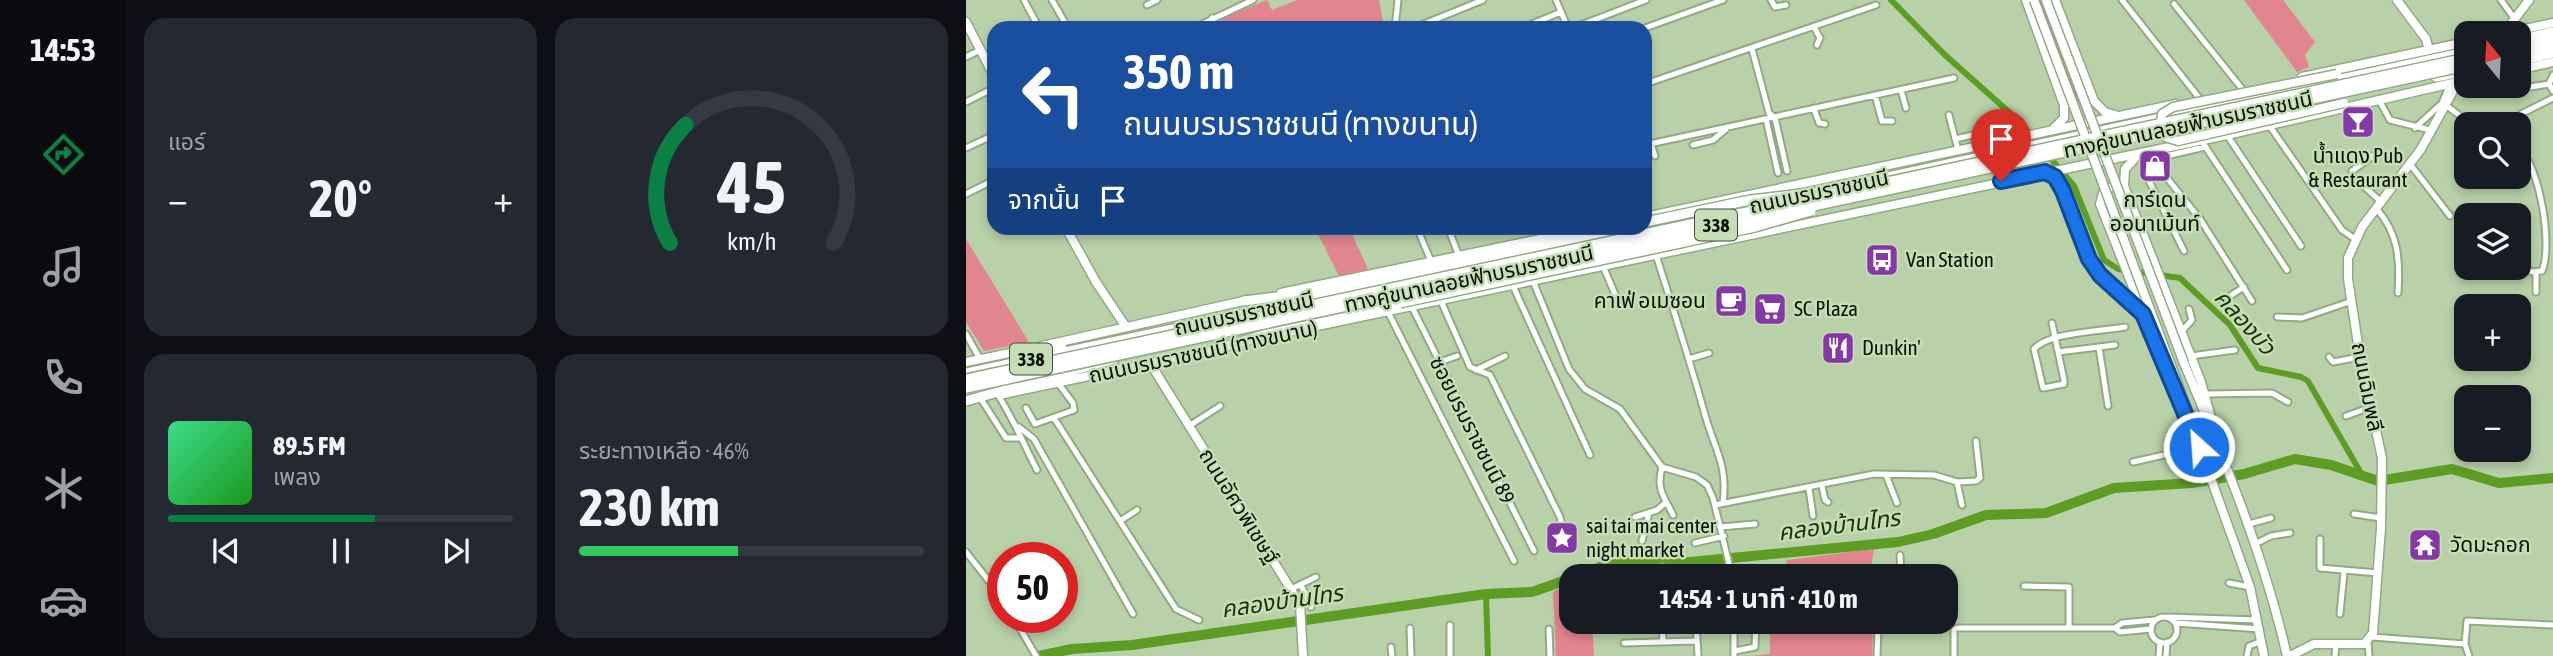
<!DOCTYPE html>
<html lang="th">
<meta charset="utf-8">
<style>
body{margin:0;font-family:"Asap Condensed","Noto Sans Thai",sans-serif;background:#242831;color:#f1f3f6;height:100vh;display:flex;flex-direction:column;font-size:26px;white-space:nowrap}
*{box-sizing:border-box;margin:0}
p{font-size:23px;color:#9ea1a6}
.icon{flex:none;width:38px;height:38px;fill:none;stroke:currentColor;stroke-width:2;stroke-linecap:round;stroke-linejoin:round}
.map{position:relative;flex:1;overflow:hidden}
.side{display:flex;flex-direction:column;gap:18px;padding:18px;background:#0d0f14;width:840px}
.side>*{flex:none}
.guide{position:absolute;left:21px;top:21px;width:665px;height:214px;border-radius:21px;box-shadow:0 4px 10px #0003;background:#1a4fa0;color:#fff;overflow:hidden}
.needle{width:46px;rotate:342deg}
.fabs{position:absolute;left:1488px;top:21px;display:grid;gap:14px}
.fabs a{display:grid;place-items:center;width:77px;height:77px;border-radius:14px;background:#171b24;box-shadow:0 4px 10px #0003;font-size:35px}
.speed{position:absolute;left:21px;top:542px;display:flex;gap:14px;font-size:35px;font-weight:700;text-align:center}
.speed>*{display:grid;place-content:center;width:91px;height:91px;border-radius:50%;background:#171b24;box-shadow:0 4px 10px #0003;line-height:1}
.speed .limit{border:10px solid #d22;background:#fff;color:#111}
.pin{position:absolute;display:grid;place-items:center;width:60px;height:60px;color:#fff;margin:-72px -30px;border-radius:50% 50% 50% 0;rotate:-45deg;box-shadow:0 0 7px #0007}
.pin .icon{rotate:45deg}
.me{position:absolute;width:77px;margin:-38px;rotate:334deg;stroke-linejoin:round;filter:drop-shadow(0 0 5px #0008)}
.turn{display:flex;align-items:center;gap:24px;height:147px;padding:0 21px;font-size:32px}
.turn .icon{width:91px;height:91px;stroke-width:2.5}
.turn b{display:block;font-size:49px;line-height:60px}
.then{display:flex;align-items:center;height:66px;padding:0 21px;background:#0003;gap:14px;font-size:26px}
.big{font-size:52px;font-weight:700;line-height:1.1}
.side .widget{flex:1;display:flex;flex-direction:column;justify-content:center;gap:10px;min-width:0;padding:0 24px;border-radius:21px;background:#242831}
.side .dial{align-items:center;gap:0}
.dial svg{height:182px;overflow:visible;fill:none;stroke:#363941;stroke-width:7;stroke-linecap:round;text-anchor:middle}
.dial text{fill:#f1f3f6;stroke:none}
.song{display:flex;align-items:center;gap:21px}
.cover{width:84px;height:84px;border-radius:10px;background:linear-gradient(135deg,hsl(150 70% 55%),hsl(120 70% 35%))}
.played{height:7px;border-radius:4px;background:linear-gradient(90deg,#0b8043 60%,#363941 60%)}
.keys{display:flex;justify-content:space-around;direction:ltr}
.heat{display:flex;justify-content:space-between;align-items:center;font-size:38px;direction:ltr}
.charge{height:10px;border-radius:5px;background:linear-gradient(90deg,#34c759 46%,#363941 0)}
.side .tiles{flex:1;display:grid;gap:18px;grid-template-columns:repeat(2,1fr)}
.trip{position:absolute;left:593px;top:564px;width:399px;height:70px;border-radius:21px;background:#171b24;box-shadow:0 4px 10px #0003;font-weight:700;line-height:70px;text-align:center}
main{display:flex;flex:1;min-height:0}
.tab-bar{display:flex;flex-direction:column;width:126px;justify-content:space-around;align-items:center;background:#090b0e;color:#9ea1a6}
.tab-bar .icon{width:49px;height:49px}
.tab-bar .on{color:#0b8043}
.tab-bar b{font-size:32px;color:#f1f3f6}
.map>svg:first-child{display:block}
.green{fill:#e1868e}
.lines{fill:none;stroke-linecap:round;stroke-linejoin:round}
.canal{stroke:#5d9d24;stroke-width:6}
.river{stroke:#5d9d24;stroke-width:10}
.street-casing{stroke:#92aa84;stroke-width:9}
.secondary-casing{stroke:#92aa84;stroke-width:11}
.primary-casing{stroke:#92aa84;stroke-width:12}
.street{stroke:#fff;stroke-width:5}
.secondary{stroke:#fff;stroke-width:8}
.primary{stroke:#fff;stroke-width:9}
.secondary-bridge-casing{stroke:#92aa84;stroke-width:11;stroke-linecap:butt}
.primary-bridge-casing{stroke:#92aa84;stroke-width:12;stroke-linecap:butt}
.secondary-bridge{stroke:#fff;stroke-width:8}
.primary-bridge{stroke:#fff;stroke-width:9}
.route-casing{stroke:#114b97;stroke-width:18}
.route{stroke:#1a73e8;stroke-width:12}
.labels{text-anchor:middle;stroke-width:5;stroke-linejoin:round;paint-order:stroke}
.shield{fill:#c5deb6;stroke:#414e39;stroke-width:2}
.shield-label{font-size:19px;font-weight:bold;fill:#091104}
.street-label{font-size:21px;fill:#091104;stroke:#c5deb6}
.poi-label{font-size:21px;fill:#091104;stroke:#c5deb6;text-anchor:start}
.water-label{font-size:23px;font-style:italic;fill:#183102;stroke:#c5deb6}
</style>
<main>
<nav class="tab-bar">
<b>14:53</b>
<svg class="icon on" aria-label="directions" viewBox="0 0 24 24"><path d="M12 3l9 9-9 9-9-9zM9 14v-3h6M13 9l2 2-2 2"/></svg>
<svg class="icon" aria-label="music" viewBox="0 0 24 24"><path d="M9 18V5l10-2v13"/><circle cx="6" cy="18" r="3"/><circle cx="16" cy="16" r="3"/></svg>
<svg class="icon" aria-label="phone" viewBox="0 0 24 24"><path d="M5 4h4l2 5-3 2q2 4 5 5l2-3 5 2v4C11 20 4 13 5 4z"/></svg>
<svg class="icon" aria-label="climate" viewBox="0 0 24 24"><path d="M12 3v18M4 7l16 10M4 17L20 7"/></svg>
<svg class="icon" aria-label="car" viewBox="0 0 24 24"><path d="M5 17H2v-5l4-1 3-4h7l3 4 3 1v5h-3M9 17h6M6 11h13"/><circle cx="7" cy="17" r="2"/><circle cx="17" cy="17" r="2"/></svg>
</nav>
<section class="side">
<div class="tiles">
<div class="widget"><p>แอร์</p>
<div class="heat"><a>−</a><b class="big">20°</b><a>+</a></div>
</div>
<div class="widget dial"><svg viewBox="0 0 100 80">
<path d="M14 69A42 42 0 1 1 86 69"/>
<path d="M14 69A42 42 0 0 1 21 17" stroke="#0b8043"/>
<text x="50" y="56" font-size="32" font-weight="700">45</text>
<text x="50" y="72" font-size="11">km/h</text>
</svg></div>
<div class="widget">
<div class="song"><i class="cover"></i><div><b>89.5 FM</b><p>เพลง</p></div></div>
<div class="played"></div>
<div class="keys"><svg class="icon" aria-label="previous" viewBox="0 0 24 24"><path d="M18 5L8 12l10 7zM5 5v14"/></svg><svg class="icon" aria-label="pause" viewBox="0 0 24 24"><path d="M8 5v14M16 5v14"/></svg><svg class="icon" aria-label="next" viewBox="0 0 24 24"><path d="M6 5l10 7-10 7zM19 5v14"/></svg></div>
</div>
<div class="widget"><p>ระยะทางเหลือ · 46%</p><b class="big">230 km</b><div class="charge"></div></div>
</div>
</section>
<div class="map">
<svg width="1587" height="656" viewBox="0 0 1587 656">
<rect width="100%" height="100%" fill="#b8d1a9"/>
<path class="green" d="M 301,0 L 306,10 L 331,0 L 413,0 L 418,28 L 259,28 L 254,19 Z
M 1065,0 L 1084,0 L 1121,102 L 1104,103 L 1101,98 Z
M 1278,0 L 1317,0 L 1349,42 L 1339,55 L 1343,67 L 1331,72 Z
M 349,228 L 383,228 L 402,269 L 373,276 Z
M 0,239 L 63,342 L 18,351 L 0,322 Z
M 908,549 L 904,573 L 820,576 L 821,560 Z
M 667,565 L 667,576 L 623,576 L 625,575 Z
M 605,583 L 606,621 L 626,621 L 628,656 L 590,656 L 587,592 Z
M 804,621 L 907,621 L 906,656 L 785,656 L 804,654 Z"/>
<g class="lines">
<path class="canal" d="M 925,0 L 979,55 L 1052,120 L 1074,146
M 1081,154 L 1108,186 L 1138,260 L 1152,269 L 1214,278 L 1264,325 L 1292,368 L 1335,377 L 1342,381 L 1396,475
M 520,594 L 522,656"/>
<path class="river" d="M 612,576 L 647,562 L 724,562 L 932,542 L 967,534 L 1020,515 L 1080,513 L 1148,488 L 1226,483 L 1278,474 L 1329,459 L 1365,465 L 1412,481 L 1486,469 L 1533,483 L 1587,478
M 73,656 L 106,649 L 166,645 L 520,594 L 566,592 L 606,578"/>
<defs>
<path id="street" d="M 58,0 L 73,28
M 86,0 L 102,28
M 590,0 L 602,28
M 805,0 L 809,7 L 820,5
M 1156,0 L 1234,99
M 1535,0 L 1548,18
M 1208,4 L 1277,90
M 181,5 L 191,0
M 246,18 L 252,28
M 848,27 L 854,38 L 851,45
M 228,28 L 287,0
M 429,28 L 432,0
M 448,28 L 517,0
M 556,28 L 595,12
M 607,28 L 680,0
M 679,28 L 757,0
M 786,49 L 803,113 L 809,118 L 821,171
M 0,57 L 14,50
M 1587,75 L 1583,84 L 1587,91
M 682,83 L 910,5
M 1564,87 L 1583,84
M 935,90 L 940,108
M 909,95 L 916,121 L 926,121
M 1413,100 L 1424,120 L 1460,129
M 0,102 L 28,88
M 1481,106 L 1505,124
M 848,109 L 853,123 L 859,124
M 1555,114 L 1587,98
M 983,115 L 992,150
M 800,119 L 812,173
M 1303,125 L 1376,230 L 1389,239
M 1449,128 L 1476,103 L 1484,84
M 1019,130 L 1030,129 L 1034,141
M 1261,135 L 1335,246
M 989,139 L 1011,134
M 1235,140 L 1321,270
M 685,144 L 689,156
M 679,145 L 988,78
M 727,145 L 747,140 L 760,129
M 1552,146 C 1574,166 1587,246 1576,271 L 1566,272 L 1552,263
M 0,148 L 28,135
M 1189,150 L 1197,173 L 1182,179 L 1218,251
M 1408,155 L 1386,171 L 1387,176 L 1415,202
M 1200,156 L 1239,147
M 1444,164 L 1484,216
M 1197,173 L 1234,219 L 1286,301
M 0,194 L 28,180
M 1410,208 C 1433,234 1434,260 1432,293
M 451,228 L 465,261
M 482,228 L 493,256
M 690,255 C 707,308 724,361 739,415 C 749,450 762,465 757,503
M 637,266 L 651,299
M 1570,273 L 1570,292
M 567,281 L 603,369 L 619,389 L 654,409 L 696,467 L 730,477 L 741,485 L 747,498 L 766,576
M 547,286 L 624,455
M 475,301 L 504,367 L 524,375 L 594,517 L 597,529 L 596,549
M 1256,301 L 1278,287
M 446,307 L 568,551
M 422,312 L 548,561
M 1311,317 L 1336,318 L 1386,301
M 1086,323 C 1090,342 1094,361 1098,380 L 1098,384 L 1077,388 L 1068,349 C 1083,332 1137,331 1159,327
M 1215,332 L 1226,320 L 1223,309
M 0,334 L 14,359
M 1133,347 L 1142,406
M 1092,352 L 1149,345
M 1225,356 L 1269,350
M 1363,357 L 1367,362 L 1394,357
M 723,359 L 743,353
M 471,363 L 491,356
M 510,370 L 539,356
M 1239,394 L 1306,393 L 1322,402
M 32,395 C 48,420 58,445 71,470
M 15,399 L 40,438 L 54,438
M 60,408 L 69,424 L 108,410 L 107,403 L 92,383
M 1380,416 L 1405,407
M 88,418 L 210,609 L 233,620
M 223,426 L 254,406
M 53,427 L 68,439 L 167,614
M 1167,462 L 1233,447
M 696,467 C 690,490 698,496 707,515
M 920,475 L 931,503
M 991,482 L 996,505
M 856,486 L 859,500 L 862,502
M 843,489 L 847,516
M 749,505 L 908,474 L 968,475 L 991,482 L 1010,481 L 1014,478 L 1010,441
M 1388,514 L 1415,518
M 669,517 L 691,510 L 698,504
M 154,521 L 171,510
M 1283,524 L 1305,518
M 755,527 L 789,524
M 1354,539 L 1354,568 L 1412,573
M 676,541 L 683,513
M 729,543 L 758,536
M 1289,544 L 1305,536 L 1324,533
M 0,552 L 37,599
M 934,555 L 935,576
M 696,567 L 696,576
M 1263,583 L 1284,587
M 335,585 L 345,607
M 1058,586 L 1103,587 L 1103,628
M 325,589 L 350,577
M 1374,614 L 1378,572
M1185 630a13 13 0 1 1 26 0a13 13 0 1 1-26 0Z
M 1202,617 L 1292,620
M 48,618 L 70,656
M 696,621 L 697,641
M 730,621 L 732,656
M 768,621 L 768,656
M 1210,623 L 1294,629
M 484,625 L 484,656
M 444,628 L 445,656
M 583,629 L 584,656
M 1185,629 L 1154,632 L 1149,628 L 1156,623 L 1189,620
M 1406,637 L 1499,644 L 1503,656
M 1402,642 L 1403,656
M 658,643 L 729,641
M 1499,644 L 1501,621 L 1587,625
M 425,647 L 426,656
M 769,651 L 789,647 L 790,621
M 911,656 L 912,627 L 933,625 L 936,621
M 988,656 L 988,630 L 991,628 L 1149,628
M 1193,656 L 1194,642
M 1200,656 L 1201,642
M 1281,656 L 1283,646 L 1296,641
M 1369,656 L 1370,644"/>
<path id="secondary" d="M 1060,0 L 1098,105 L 1098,118 L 1088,128
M 1089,0 L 1128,101 L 1139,112 L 1152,116
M 1431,0 L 1460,39 L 1463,50 L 1458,51
M 0,22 L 28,76
M 1538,33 L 1563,0
M 1540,33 L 1587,23
M 1552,70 L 1587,62
M 1336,77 L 1500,42
M 1172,155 L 1159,169 L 1158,186 L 1235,382 L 1248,428
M 1079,172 C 1107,187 1109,231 1122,258 C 1133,279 1156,299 1175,312
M 1156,189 L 1149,186 L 1138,190 L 1134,204 L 1209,393 L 1231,441
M 679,217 L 1210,104
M 100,228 L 130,282 L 160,327
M 315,293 L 627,228
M 308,335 L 1261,135 L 1500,80
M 76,346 L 282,300
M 0,362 L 63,349
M 184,363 L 334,604 L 337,656
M 1218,363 C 1258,459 1298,555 1321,656
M 1212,384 L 1221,411
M 38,394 L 255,348
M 1230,437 L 1284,587 L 1298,656
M 1324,656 L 1348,644 L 1398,644 L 1407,633 L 1415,528 L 1416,458 L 1394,357 L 1382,279 L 1382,258 L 1396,227 L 1455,149 L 1492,82"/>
<path id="primary" d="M 1552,40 L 1587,32
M 1552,46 L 1587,39
M 1552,54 L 1587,47
M 1561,59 L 1587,53
M 1470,77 L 1500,71
M 838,195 L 1500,52
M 278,301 L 334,294 L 653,228
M 251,349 L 341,322 L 434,303
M 59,350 L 96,348
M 0,373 L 814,200
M 0,401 L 148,359"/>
</defs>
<use href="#street" class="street-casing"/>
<use href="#secondary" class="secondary-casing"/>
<use href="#primary" class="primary-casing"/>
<use href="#street" class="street"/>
<use href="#secondary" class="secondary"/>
<use href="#primary" class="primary"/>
<defs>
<path id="secondary-bridge" d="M 1068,0 L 1212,384
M 1080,0 L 1218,363
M 1371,74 L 1207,107 L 1196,114 L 1194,130 L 1199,137 L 1212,141 L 1378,103"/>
<path id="primary-bridge" d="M 679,222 L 784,200 L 843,193
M 434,303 L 789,227 L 845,211
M 0,379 L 1500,58
M 0,388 L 1500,66"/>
</defs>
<use href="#secondary-bridge" class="secondary-bridge-casing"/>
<use href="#primary-bridge" class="primary-bridge-casing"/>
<use href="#secondary-bridge" class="secondary-bridge"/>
<use href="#primary-bridge" class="primary-bridge"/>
</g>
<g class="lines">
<defs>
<path id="route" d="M 1035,181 L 1079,172 L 1089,177 L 1097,191 L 1123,259 L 1134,275 L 1177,314 L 1233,447"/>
</defs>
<use href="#route" class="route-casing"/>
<use href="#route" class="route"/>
</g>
<defs>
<symbol id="bar-square" viewBox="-11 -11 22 22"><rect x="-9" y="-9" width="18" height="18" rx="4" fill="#8637a8" stroke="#c5deb6"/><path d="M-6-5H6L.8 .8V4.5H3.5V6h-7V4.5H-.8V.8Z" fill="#fff"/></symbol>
<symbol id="shop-square" viewBox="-11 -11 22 22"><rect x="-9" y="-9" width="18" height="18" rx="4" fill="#8637a8" stroke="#c5deb6"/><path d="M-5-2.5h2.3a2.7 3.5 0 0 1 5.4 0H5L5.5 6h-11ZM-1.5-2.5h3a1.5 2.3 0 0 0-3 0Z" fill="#fff"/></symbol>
<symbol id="bus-square" viewBox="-11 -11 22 22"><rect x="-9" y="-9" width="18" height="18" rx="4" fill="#8637a8" stroke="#c5deb6"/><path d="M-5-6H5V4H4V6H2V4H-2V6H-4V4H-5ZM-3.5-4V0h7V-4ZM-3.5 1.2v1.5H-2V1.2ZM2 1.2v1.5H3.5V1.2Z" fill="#fff"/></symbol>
<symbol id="cafe-square" viewBox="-11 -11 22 22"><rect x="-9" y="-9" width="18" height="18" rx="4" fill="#8637a8" stroke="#c5deb6"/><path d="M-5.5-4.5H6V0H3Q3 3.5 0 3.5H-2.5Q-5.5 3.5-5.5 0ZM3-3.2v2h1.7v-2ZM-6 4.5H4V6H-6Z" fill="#fff"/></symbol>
<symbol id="supermarket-square" viewBox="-11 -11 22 22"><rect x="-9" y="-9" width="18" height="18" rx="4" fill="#8637a8" stroke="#c5deb6"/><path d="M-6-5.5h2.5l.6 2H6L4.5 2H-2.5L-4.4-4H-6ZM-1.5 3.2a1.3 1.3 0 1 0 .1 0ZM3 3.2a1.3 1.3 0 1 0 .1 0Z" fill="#fff"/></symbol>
<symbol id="restaurant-square" viewBox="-11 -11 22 22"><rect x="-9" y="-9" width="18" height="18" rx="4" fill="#8637a8" stroke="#c5deb6"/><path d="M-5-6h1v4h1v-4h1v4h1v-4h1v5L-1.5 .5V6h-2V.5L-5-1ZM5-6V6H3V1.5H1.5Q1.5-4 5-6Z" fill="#fff"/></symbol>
<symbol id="sight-square" viewBox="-11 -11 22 22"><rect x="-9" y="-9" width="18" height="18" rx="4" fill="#8637a8" stroke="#c5deb6"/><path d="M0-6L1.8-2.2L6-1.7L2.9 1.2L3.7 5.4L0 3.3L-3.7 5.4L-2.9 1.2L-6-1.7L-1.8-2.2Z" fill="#fff"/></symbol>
<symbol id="temple-square" viewBox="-11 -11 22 22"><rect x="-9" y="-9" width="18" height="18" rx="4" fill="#8637a8" stroke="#c5deb6"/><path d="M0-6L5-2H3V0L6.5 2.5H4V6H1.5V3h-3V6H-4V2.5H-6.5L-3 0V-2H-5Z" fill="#fff"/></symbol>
</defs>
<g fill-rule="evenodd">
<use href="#bar-square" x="1373" y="103" width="38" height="38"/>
<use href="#shop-square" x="1170" y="147" width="38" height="38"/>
<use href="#bus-square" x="897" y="241" width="38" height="38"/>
<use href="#cafe-square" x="746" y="282" width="38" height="38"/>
<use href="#supermarket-square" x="785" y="290" width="38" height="38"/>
<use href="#restaurant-square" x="853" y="329" width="38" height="38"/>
<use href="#sight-square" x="577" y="519" width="38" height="38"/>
<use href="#temple-square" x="1440" y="526" width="38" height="38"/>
</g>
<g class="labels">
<g class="shield">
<rect x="729" y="209.5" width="42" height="31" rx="5"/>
<rect x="44" y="343.5" width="42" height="31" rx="5"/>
</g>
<g class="shield-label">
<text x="750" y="232">338</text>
<text x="65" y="366">338</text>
</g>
<g class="street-label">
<text transform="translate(1222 125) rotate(-12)" y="7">ทางคู่ขนานลอยฟ้าบรมราชชนนี</text>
<text transform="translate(853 192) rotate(-12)" y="7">ถนนบรมราชชนนี</text>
<text transform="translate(503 279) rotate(-12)" y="7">ทางคู่ขนานลอยฟ้าบรมราชชนนี</text>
<text transform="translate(278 314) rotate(-12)" y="7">ถนนบรมราชชนนี</text>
<text transform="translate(237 352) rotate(-12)" y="7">ถนนบรมราชชนนี (ทางขนาน)</text>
<text transform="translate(1401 387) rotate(79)" y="7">ถนนฉิมพลี</text>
<text transform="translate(506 430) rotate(63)" y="7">ซอยบรมราชชนนี 89</text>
<text transform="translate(273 506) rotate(58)" y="7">ถนนอัศวพิเชษฐ์</text>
</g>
<g class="poi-label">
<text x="1392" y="163" text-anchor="middle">น้ำแดง Pub<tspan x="1392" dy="24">&amp; Restaurant</tspan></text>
<text x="1189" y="207" text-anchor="middle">การ์เดน<tspan x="1189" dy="24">ออนาเม้นท์</tspan></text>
<text x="940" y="267">Van Station</text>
<text x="740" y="308" text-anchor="end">คาเฟ่ อเมซอน</text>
<text x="828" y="316">SC Plaza</text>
<text x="896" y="355">Dunkin'</text>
<text x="620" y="533">sai tai mai center<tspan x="620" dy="24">night market</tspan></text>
<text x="1484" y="552">วัดมะกอก</text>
</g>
<g class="water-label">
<text transform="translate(1279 322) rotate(48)" y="8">คลองบัว</text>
<text transform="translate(873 525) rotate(-7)" y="8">คลองบ้านไทร</text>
<text transform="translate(316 601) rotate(-8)" y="8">คลองบ้านไทร</text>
</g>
</g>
</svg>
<div class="fabs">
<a><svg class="needle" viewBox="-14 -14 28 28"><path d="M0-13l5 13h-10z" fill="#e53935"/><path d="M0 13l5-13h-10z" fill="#9ea1a6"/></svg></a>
<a><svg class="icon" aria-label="search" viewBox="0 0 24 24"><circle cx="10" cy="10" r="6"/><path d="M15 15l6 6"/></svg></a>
<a><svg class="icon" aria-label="layers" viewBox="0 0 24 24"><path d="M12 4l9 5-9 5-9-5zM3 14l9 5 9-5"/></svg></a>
<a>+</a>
<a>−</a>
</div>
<div class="speed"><div class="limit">50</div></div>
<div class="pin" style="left:1035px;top:181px;background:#d93025"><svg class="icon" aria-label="arrive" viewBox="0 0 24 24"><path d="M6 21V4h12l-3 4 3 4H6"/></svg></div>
<svg class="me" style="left:1233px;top:447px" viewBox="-20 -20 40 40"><circle r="17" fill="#1a73e8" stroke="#fff" stroke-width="3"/><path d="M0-11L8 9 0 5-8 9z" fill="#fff"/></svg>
<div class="trip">14:54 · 1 นาที · 410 m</div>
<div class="guide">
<div class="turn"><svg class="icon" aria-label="left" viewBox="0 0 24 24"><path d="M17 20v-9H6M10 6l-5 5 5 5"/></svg><div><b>350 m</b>ถนนบรมราชชนนี (ทางขนาน)</div></div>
<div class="then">จากนั้น<svg class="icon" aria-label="arrive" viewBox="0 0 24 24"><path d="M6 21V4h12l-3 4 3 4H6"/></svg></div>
</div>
</div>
</main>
